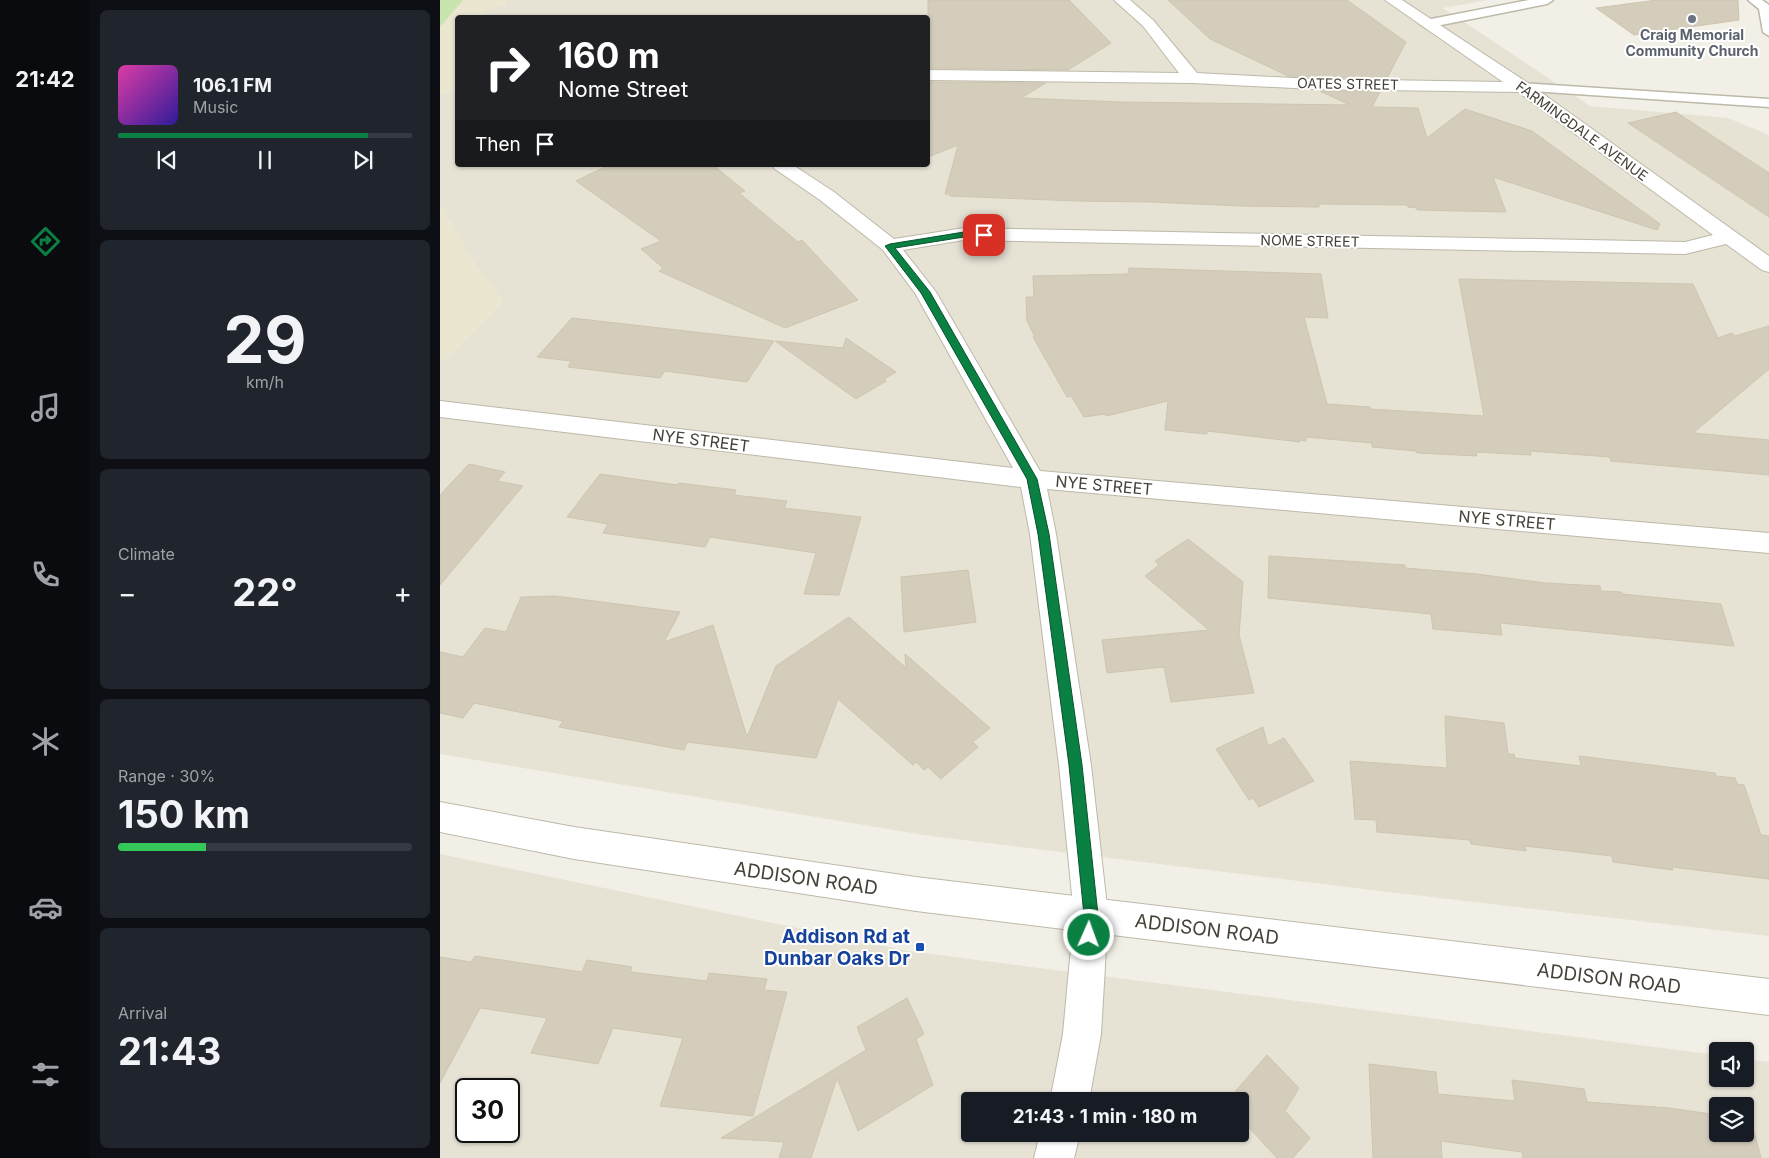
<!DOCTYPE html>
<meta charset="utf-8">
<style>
body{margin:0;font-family:Inter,sans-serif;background:#20242c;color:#f1f3f6;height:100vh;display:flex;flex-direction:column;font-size:19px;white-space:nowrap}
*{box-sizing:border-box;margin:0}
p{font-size:16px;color:#9ea1a6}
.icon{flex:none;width:28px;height:28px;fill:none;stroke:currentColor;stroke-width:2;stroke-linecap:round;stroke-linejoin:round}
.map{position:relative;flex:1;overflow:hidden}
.panel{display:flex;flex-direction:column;gap:10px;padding:10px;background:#0d0f14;width:350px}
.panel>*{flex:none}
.top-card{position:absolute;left:15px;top:15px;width:475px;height:152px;border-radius:5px;box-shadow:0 1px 4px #0004;background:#202124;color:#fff;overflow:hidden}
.controls{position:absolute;left:1269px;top:1042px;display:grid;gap:10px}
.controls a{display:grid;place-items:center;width:45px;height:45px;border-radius:5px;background:#171b24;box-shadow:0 1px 4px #0004;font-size:25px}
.speed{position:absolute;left:15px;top:1078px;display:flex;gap:10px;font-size:25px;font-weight:700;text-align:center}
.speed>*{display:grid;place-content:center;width:65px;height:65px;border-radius:50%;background:#171b24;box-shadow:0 1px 4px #0004;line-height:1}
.speed .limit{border:2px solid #111;border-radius:8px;background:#fff;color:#111}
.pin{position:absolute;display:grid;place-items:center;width:42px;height:42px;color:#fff;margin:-21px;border-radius:10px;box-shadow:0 2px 8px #0006}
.me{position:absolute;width:55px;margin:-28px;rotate:2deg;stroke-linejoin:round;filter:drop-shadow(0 0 4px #0008)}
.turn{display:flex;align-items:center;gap:18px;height:105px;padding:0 20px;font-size:22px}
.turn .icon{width:65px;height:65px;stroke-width:2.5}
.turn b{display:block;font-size:35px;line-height:42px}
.then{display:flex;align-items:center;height:48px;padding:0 20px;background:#0003;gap:10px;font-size:19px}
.big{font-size:38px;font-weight:700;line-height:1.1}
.panel .tile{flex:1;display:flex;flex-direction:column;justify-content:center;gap:8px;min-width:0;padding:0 18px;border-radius:8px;background:#20242c}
.panel .dial{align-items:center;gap:0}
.dial b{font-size:65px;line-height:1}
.song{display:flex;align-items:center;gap:15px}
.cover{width:60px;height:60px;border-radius:8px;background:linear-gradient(135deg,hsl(320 70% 55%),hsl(250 70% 35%))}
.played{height:5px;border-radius:2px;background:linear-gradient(90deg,#0b8043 85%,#363941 85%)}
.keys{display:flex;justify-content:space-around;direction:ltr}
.heat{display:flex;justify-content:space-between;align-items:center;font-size:28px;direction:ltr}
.charge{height:8px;border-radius:4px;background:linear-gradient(90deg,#34c759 30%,#363941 0)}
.trip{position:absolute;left:521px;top:1092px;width:288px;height:50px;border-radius:5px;background:#171b24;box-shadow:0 1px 4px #0004;font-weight:700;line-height:50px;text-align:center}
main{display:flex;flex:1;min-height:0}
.dock{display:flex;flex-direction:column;width:90px;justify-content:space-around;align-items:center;background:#090b0e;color:#9ea1a6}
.dock .icon{width:35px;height:35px}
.dock .on{color:#0b8043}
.dock b{font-size:22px;color:#f1f3f6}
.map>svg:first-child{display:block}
.residential{fill:#e6e2d4;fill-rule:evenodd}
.education{fill:#ebe6d0}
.green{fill:#c8e5b0}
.building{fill:#d4cdbc;stroke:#cec5af}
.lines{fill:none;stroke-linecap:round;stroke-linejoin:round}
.service-casing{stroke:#bdb9a9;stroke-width:3}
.minor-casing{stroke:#bdb9a9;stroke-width:2}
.tertiary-casing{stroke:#bdb9a9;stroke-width:2}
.service{fill:#fff;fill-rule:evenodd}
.minor{fill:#fff;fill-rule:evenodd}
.tertiary{fill:#fff;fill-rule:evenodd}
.route{fill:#0b8043;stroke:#07532c}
.worship-dot{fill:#6b7280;stroke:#fff;stroke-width:2}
.transit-dot{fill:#1a4fb4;stroke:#fff;stroke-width:2}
.labels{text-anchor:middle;stroke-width:4;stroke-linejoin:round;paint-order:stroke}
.far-worship-label{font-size:14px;font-weight:bold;fill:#5b616d;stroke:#fff}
.far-street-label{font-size:14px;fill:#454136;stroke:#fff}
.street-label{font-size:16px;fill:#454136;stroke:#fff}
.near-street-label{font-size:19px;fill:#454136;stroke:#fff}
.near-transit-label{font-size:19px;font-weight:bold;fill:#164399;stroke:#fff;text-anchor:end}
</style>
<main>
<nav class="dock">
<b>21:42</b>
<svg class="icon on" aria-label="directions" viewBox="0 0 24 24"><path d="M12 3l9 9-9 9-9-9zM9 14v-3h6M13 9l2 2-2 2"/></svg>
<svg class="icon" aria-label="music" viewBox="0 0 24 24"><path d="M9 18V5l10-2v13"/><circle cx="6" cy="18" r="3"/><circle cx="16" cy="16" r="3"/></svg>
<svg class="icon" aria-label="phone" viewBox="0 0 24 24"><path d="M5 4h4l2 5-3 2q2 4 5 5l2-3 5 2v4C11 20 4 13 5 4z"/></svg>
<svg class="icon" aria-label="climate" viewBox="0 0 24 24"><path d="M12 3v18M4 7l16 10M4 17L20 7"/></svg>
<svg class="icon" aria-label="car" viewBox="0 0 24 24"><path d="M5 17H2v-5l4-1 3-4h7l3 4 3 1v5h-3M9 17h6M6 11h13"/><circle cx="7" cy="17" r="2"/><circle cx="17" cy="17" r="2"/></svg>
<svg class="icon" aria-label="filters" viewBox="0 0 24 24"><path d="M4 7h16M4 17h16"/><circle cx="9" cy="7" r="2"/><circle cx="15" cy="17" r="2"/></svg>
</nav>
<section class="panel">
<div class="tile">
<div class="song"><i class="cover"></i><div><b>106.1 FM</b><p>Music</p></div></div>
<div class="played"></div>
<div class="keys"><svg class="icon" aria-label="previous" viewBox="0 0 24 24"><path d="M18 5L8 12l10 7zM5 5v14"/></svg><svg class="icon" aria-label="pause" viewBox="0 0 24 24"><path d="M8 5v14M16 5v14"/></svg><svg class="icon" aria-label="next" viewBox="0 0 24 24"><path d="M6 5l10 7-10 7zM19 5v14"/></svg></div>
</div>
<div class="tile dial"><b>29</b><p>km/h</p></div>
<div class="tile"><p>Climate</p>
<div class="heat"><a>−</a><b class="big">22°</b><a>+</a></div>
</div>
<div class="tile"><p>Range · 30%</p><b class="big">150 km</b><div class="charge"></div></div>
<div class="tile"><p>Arrival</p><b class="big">21:43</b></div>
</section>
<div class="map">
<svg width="1329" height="1158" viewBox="0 0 1329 1158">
<rect width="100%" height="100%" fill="#f2f0e6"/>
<path class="residential" d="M 66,0 L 1049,0 L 1003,8 L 1150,106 L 1288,118 L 1329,135 L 1329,936 L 948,892 L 490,836 L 0,754 L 0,361 L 5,361 L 63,301 L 36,266 L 0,204 L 0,94 L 17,90 L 18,165 L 488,165 L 488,18 L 44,18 L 44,10 L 66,5 Z
M 0,854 L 468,951 L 1277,1055 L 1278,1079 L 1305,1079 L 1305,1059 L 1329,1062 L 1329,1158 L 0,1158 ZM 26,1089 L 69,1089 L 69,1131 L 26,1131 ZM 530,1101 L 800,1101 L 800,1134 L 530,1134 ZM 1278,1106 L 1305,1106 L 1305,1134 L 1278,1134 Z"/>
<path class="education" d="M 0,0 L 66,0 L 66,5 L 44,10 L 44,17 L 18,18 L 17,90 L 0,94 Z
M 0,204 L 36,266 L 64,301 L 5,361 L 0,361 Z"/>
<path class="green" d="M 0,0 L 23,0 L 0,27 Z"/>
<path class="building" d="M 488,0 L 629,0 L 671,43 L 628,70 L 488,68 Z
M 728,0 L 907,0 L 966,42 L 947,78 L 848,76 L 770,39 Z
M 1217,0 L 1298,0 L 1299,20 L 1194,35 L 1156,8 Z
M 488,82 L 606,83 L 581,98 L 680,102 L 910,105 L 880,91 L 940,92 L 932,107 L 978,108 L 987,138 L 1025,109 L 1092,131 L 1220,224 L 1217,230 L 1053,177 L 1066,212 L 977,210 L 977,208 L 968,207 L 967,205 L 879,204 L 879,207 L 801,206 L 711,202 L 636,201 L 510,196 L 510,194 L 505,194 L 518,145 L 488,157 Z
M 1236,112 L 1329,173 L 1329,217 L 1188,123 Z
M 169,165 L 273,165 L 305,191 L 299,193 L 358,242 L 362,240 L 418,300 L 345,328 L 219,271 L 223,268 L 201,249 L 221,241 L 136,181 Z
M 689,268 L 881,274 L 888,318 L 864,317 L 887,404 L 930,407 L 930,409 L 1044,416 L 1019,279 L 1253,284 L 1278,338 L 1292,333 L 1295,336 L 1329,326 L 1329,369 L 1253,433 L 1329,440 L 1329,475 L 1171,461 L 1170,457 L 1090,451 L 1091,455 L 1036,452 L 1037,456 L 977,453 L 976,451 L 932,447 L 932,443 L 866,437 L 866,441 L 860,440 L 860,442 L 767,431 L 767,434 L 725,430 L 728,401 L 666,416 L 665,414 L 644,417 L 631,396 L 627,397 L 593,337 L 595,337 L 587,321 L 586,297 L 594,297 L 593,276 L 688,274 Z
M 132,318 L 334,341 L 307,382 L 225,371 L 220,378 L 169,372 L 128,367 L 131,361 L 97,357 Z
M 406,338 L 456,372 L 444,379 L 446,381 L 416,399 L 335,341 L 403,348 Z
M 29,464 L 65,472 L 57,481 L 83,486 L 0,585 L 0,495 Z
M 160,474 L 237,485 L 239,483 L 296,490 L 294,495 L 347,501 L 344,508 L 421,517 L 399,595 L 364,594 L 376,553 L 270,537 L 265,547 L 163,533 L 168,524 L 127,517 Z
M 748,539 L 803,582 L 799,635 L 814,693 L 731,702 L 724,667 L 667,673 L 662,640 L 769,630 L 705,576 L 719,565 L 715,561 Z
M 829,556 L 965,565 L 965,568 L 1037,574 L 1105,583 L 1160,586 L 1161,591 L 1181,592 L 1182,594 L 1281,604 L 1294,646 L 1060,623 L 1062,635 L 993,629 L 991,614 L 828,598 Z
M 528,570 L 536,622 L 464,632 L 461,577 Z
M 115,596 L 240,612 L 224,642 L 273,625 L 307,737 L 336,666 L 409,617 L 466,668 L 465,654 L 550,728 L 533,742 L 538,747 L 501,779 L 488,767 L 484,770 L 476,762 L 473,765 L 398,699 L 376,758 L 247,742 L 244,750 L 119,727 L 123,721 L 34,703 L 23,718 L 0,713 L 0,652 L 23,657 L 45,628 L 66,632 L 81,597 Z
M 1005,716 L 1064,723 L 1068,754 L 1074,754 L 1075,758 L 1141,766 L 1139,756 L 1275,773 L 1276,776 L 1295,778 L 1297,784 L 1304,785 L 1321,835 L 1329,836 L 1329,879 L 1232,867 L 1233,870 L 1173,862 L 1172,856 L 1085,846 L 1086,851 L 1031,844 L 1030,840 L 937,832 L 936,820 L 915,819 L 910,761 L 1007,768 Z
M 823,727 L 828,746 L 844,738 L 874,781 L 819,807 L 813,798 L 809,800 L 776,749 Z
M 35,956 L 142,972 L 147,960 L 192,967 L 190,972 L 267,981 L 269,973 L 327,979 L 324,990 L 347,992 L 313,1116 L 220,1106 L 243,1038 L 173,1028 L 158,1064 L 91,1053 L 107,1018 L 40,1008 L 0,1083 L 0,957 L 31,962 Z
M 467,998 L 484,1034 L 476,1039 L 493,1085 L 418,1131 L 397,1078 L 371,1158 L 339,1158 L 344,1142 L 281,1138 L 426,1050 L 417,1027 Z
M 827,1055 L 859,1088 L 845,1111 L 870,1138 L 853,1158 L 837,1158 L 800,1118 L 800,1101 L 787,1101 Z
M 929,1064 L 996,1072 L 998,1094 L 1075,1101 L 1072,1080 L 1144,1089 L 1147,1102 L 1229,1108 L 1278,1115 L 1278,1134 L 1305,1134 L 1305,1119 L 1311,1120 L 1321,1158 L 1083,1158 L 1082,1152 L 1001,1141 L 1002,1158 L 933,1158 Z"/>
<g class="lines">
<defs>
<path id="service" d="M 1089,0 L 1113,0 L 1107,4 L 986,28 L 980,24 L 986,20 Z
M 1308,0 L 1322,0 L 1329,5 L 1329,36 L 1323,32 L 1319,9 Z
M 1082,83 L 1329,99 L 1329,107 L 1077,90 L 1075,87 L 1077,84 Z"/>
<path id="minor" d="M 674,0 L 690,0 L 713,20 L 757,73 L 873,79 L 1063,82 L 945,0 L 962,0 L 1088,83 L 1329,256 L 1329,272 L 1322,270 L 1286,244 L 1245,254 L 524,240 L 463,250 L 496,292 L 600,471 L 1329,533 L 1329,553 L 607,489 L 616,534 L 651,765 L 668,915 L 661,1034 L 649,1101 L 610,1101 L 623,1034 L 634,915 L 619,765 L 590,534 L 581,487 L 0,417 L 0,401 L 573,468 L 475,293 L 443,250 L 380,200 L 335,169 L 332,165 L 353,165 L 394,192 L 454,239 L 524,228 L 1245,242 L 1273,235 L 1078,92 L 873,89 L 752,83 L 488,80 L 488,70 L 739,73 L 703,26 Z
M 600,1134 L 640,1134 L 634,1158 L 594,1158 Z"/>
<path id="tertiary" d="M 0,802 L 134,827 L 476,877 L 1329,979 L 1329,1015 L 476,911 L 134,859 L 0,832 Z"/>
</defs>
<use href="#service" class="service-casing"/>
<use href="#minor" class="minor-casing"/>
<use href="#tertiary" class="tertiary-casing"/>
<use href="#service" class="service"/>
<use href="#minor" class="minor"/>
<use href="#tertiary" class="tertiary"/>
</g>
<path class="route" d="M 524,232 L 544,232 L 548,235 L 544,237 L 524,237 L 455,248 L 490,292 L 597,479 L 609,534 L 642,765 L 658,915 L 655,940 L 649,942 L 644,940 L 642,935 L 644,915 L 629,765 L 598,534 L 587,479 L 481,293 L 445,246 L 450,244 Z"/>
<circle class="worship-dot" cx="1252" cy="19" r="5"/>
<rect class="transit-dot" x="475" y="942" width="10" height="10" rx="2.5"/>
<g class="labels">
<g class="far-worship-label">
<text x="1252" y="40">Craig Memorial<tspan x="1252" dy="16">Community Church</tspan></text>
</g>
<g class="far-street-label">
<text transform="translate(908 84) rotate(1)" y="5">OATES STREET</text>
<text transform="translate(1142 131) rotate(36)" y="5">FARMINGDALE AVENUE</text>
<text transform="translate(870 241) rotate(1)" y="5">NOME STREET</text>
</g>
<g class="street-label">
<text transform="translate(261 440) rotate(7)" y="6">NYE STREET</text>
<text transform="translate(664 485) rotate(5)" y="6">NYE STREET</text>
<text transform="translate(1067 520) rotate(5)" y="6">NYE STREET</text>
</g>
<g class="near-street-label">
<text transform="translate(366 878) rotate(8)" y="7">ADDISON ROAD</text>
<text transform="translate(767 929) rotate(7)" y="7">ADDISON ROAD</text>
<text transform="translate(1169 978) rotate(7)" y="7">ADDISON ROAD</text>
</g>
<g class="near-transit-label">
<text x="470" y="943">Addison Rd at<tspan x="470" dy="22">Dunbar Oaks Dr</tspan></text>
</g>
</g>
</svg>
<div class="controls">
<a><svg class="icon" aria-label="sound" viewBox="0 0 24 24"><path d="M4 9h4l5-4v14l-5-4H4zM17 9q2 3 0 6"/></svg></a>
<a><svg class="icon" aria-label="layers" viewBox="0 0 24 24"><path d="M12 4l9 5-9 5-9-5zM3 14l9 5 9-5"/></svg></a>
</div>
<div class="speed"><div class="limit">30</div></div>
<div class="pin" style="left:544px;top:235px;background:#d93025"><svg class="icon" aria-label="arrive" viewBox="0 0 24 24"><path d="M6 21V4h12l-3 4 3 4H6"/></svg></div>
<svg class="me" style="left:649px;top:935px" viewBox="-20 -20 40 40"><circle r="17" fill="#0b8043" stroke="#fff" stroke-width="3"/><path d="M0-11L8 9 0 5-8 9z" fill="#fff"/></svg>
<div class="trip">21:43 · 1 min · 180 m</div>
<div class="top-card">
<div class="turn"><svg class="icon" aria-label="right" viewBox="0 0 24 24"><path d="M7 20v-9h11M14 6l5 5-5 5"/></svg><div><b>160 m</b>Nome Street</div></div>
<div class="then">Then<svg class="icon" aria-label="arrive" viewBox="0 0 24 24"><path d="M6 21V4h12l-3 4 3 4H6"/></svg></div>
</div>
</div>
</main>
